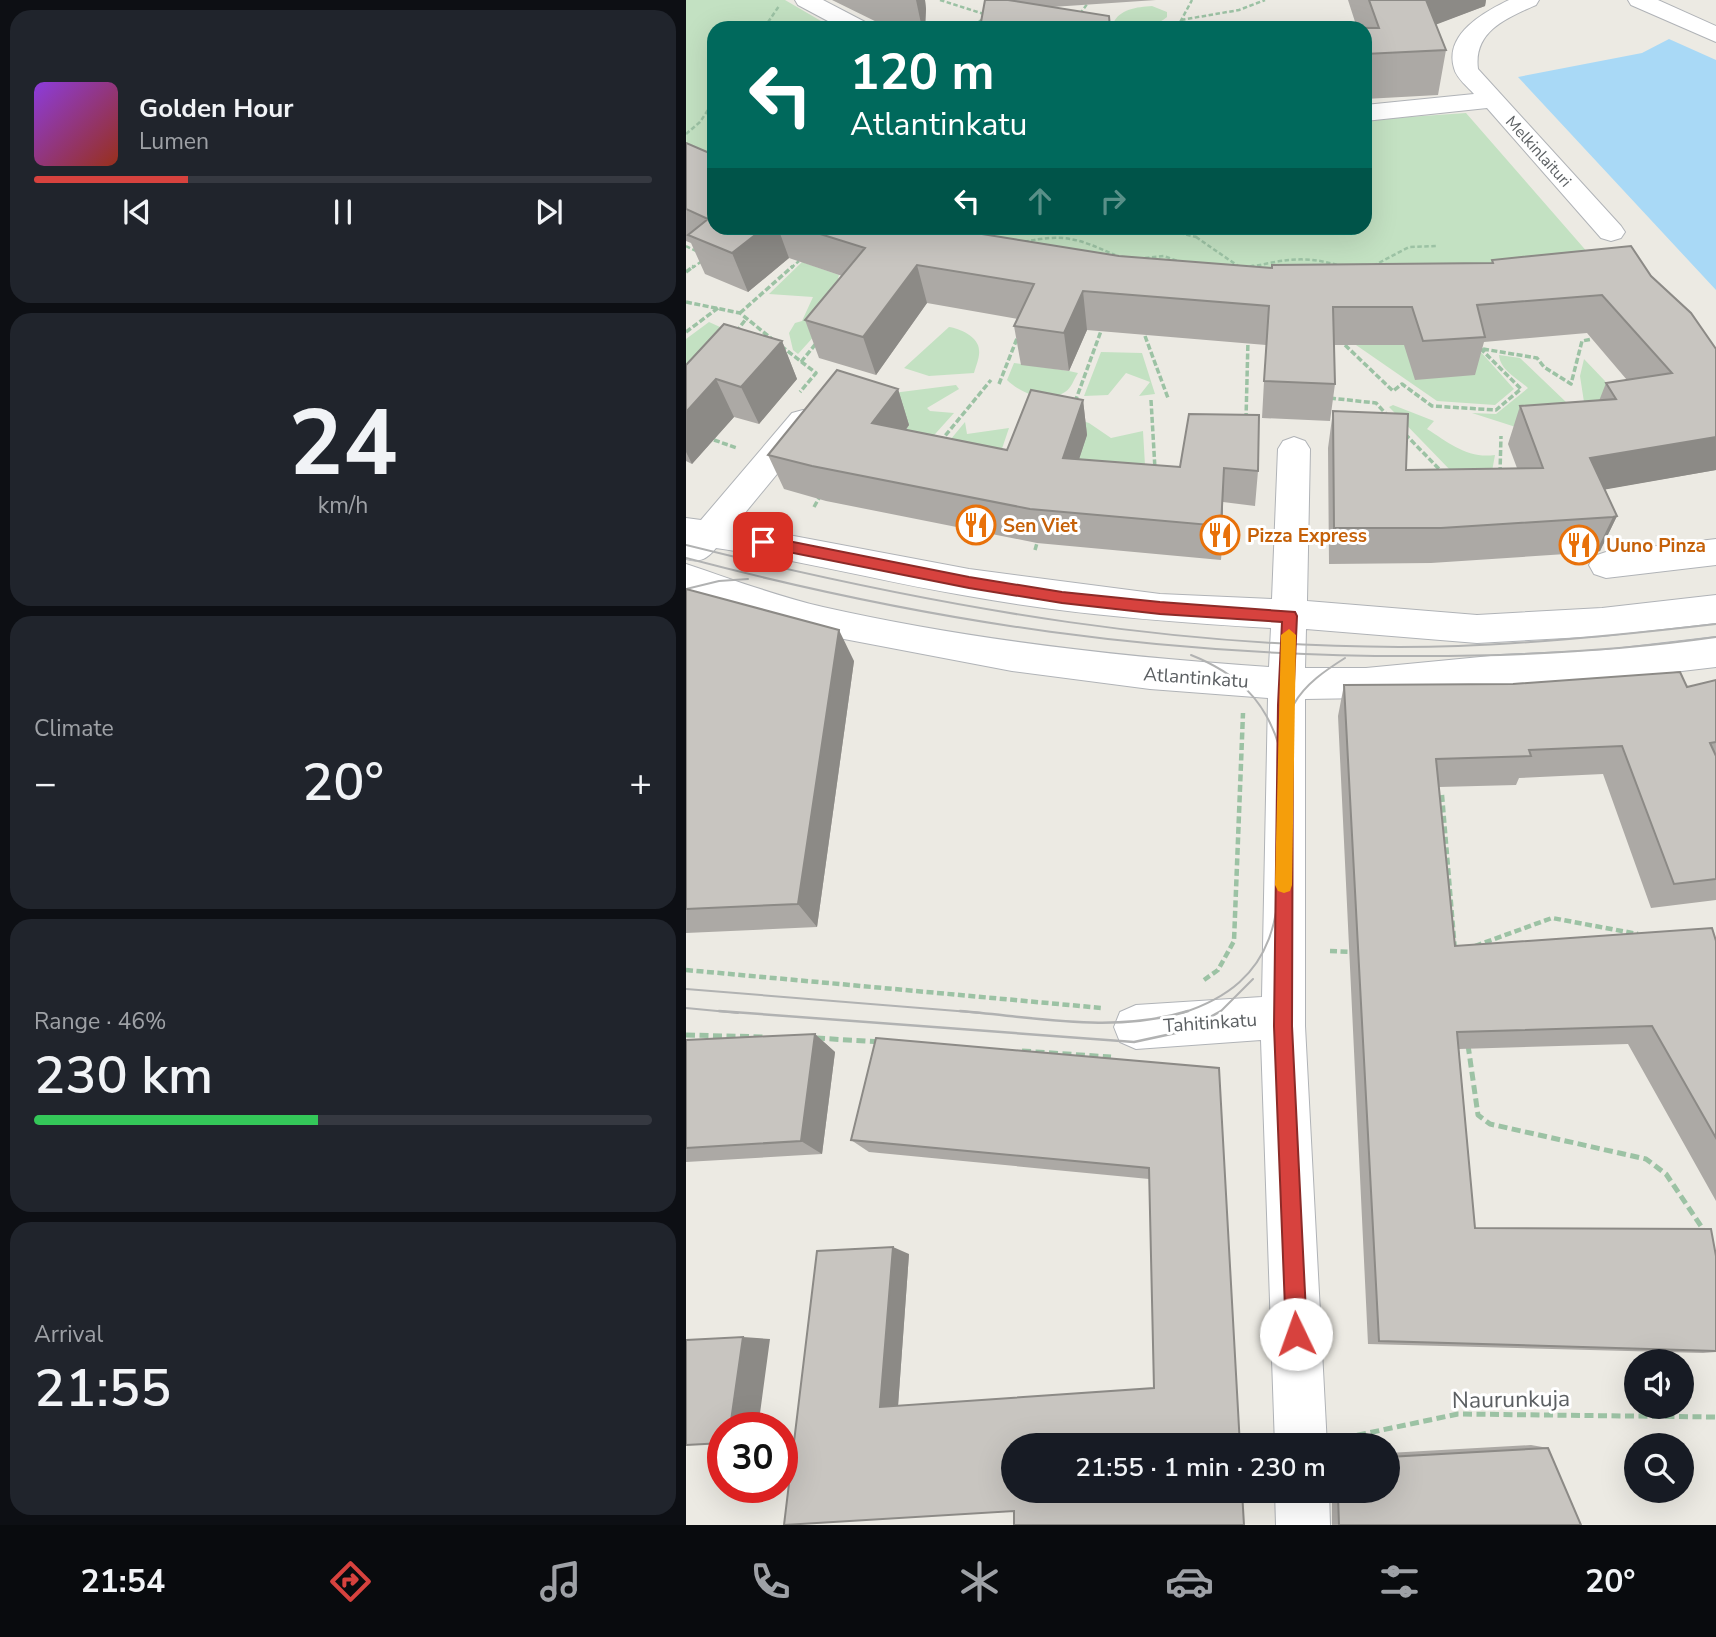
<!DOCTYPE html>
<meta charset="utf-8">
<style>
body{margin:0;font-family:"Nunito Sans",sans-serif;background:#20242c;color:#f1f3f6;height:100vh;display:flex;flex-direction:column;font-size:26px;white-space:nowrap}
*{box-sizing:border-box;margin:0}
p{font-size:23px;color:#9ea1a6}
.icon{flex:none;width:38px;height:38px;fill:none;stroke:currentColor;stroke-width:2;stroke-linecap:round;stroke-linejoin:round}
.map{position:relative;flex:1;overflow:hidden}
.details{display:flex;flex-direction:column;gap:10px;padding:10px;background:#0d0f14;width:686px}
.details>*{flex:none}
.top-card{position:absolute;left:21px;top:21px;width:665px;height:214px;border-radius:21px;box-shadow:0 7px 28px #0002;background:#00695c;color:#fff;overflow:hidden}
.tools{position:absolute;left:938px;top:1349px;display:grid;gap:14px}
.tools a{display:grid;place-items:center;width:70px;height:70px;border-radius:50%;background:#171b24;box-shadow:0 7px 28px #0002;font-size:35px}
.speed{position:absolute;left:21px;top:1412px;display:flex;gap:14px;font-size:35px;font-weight:700;text-align:center}
.speed>*{display:grid;place-content:center;width:91px;height:91px;border-radius:50%;background:#171b24;box-shadow:0 7px 28px #0002;line-height:1}
.speed .limit{border:10px solid #d22;background:#fff;color:#111}
.pin{position:absolute;display:grid;place-items:center;width:60px;height:60px;color:#fff;margin:-30px;border-radius:14px;box-shadow:0 4px 10px #0006}
.me{position:absolute;width:77px;margin:-38px;rotate:357deg;stroke-linejoin:round;filter:drop-shadow(0 0 5px #0008)}
.turn{display:flex;align-items:center;gap:24px;height:147px;padding:0 28px;font-size:32px}
.turn .icon{width:91px;height:91px;stroke-width:2.5}
.turn b{display:block;font-size:49px;line-height:60px}
.lanes{display:flex;align-items:center;height:66px;padding:0 28px;background:#0003;justify-content:center;gap:35px;direction:ltr}
.lanes .off{opacity:.35}
.big{font-size:52px;font-weight:600;line-height:1.1}
.details .card{flex:1;display:flex;flex-direction:column;justify-content:center;gap:10px;min-width:0;padding:0 24px;border-radius:21px;background:#20242c}
.details .dial{align-items:center;gap:0}
.dial b{font-size:91px;line-height:1}
.song{display:flex;align-items:center;gap:21px}
.cover{width:84px;height:84px;border-radius:10px;background:linear-gradient(135deg,hsl(270 70% 55%),hsl(10 70% 35%))}
.played{height:7px;border-radius:4px;background:linear-gradient(90deg,#d7423e 25%,#363941 25%)}
.keys{display:flex;justify-content:space-around;direction:ltr}
.heat{display:flex;justify-content:space-between;align-items:center;font-size:38px;direction:ltr}
.charge{height:10px;border-radius:5px;background:linear-gradient(90deg,#34c759 46%,#363941 0)}
.trip{position:absolute;left:315px;top:1433px;width:399px;height:70px;border-radius:35px;background:#171b24;box-shadow:0 7px 28px #0002;font-weight:600;line-height:70px;text-align:center}
.tabs{display:flex;height:112px;justify-content:space-around;align-items:center;background:#090b0e;color:#9ea1a6}
.tabs .icon{width:49px;height:49px}
.tabs .current{color:#d7423e}
.tabs b{font-size:32px;color:#f1f3f6}
main{display:flex;flex:1;min-height:0}
.map>svg:first-child{display:block}
.green{fill:#c3e1c2}
.water{fill:#a9d9f6}
.lines{fill:none;stroke-linecap:round;stroke-linejoin:round}
.minor-casing{stroke:#b0b3b7;stroke-width:2}
.path-far3{stroke:#9cc2a4;stroke-width:2.5;stroke-dasharray:4.5 2.5;stroke-linecap:butt}
.path-far2{stroke:#9cc2a4;stroke-width:3.5;stroke-dasharray:6 2.5;stroke-linecap:butt}
.path-far1{stroke:#9cc2a4;stroke-width:4.5;stroke-dasharray:7 3.5;stroke-linecap:butt}
.path{stroke:#9cc2a4;stroke-width:5;stroke-dasharray:9 4.5;stroke-linecap:butt}
.minor{fill:#fff;fill-rule:evenodd}
.tram-far1{stroke:#b1b2b2;stroke-width:2}
.tram{stroke:#b1b2b2;stroke-width:2.5}
.wall{fill:#aca9a5}
.shaded-wall{fill:#8c8a86}
.building{fill:#c8c5c0;stroke:#8c8a86;stroke-width:2}
.route{fill:#d7423e;stroke:#8c2b28;stroke-width:2}
.slow{fill:#f59e0b}
.labels{text-anchor:middle;stroke-width:6;stroke-linejoin:round;paint-order:stroke}
.far-street-label{font-size:16px;fill:#5b5f62;stroke:#fff}
.food-label{font-size:19px;font-weight:bold;fill:#c56008;stroke:#fff;text-anchor:start}
.street-label{font-size:19px;fill:#5b5f62;stroke:#fff}
.near-street-label{font-size:23px;fill:#5b5f62;stroke:#fff}
</style>
<main>
<section class="details">
<div class="card">
<div class="song"><i class="cover"></i><div><b>Golden Hour</b><p>Lumen</p></div></div>
<div class="played"></div>
<div class="keys"><svg class="icon" aria-label="previous" viewBox="0 0 24 24"><path d="M18 5L8 12l10 7zM5 5v14"/></svg><svg class="icon" aria-label="pause" viewBox="0 0 24 24"><path d="M8 5v14M16 5v14"/></svg><svg class="icon" aria-label="next" viewBox="0 0 24 24"><path d="M6 5l10 7-10 7zM19 5v14"/></svg></div>
</div>
<div class="card dial"><b>24</b><p>km/h</p></div>
<div class="card"><p>Climate</p>
<div class="heat"><a>−</a><b class="big">20°</b><a>+</a></div>
</div>
<div class="card"><p>Range · 46%</p><b class="big">230 km</b><div class="charge"></div></div>
<div class="card"><p>Arrival</p><b class="big">21:55</b></div>
</section>
<div class="map">
<svg width="1030" height="1525" viewBox="0 0 1030 1525">
<rect width="100%" height="100%" fill="#eceae3"/>
<path class="green" d="M 0,0 L 99,0 L 147,28 L 28,28 L 28,160 L 0,149 Z
M 466,6 L 481,12 L 481,17 C 469,27 442,35 427,24 C 433,9 451,7 466,6 Z
M 780,113 L 910,262 L 628,282 L 220,228 L 679,228 L 679,120 Z
M 116,262 L 153,275 L 140,323 L 112,354 L 107,350 L 103,333 L 109,323 L 116,321 L 127,297 L 83,294 Z
M 23,322 L 45,332 L 0,382 L 0,339 Z
M 263,327 C 273,328 293,337 293,350 C 294,357 290,366 288,373 L 243,376 L 218,368 Z
M 785,341 L 828,389 L 809,405 L 751,401 L 670,345 Z
M 415,352 L 456,353 L 469,394 L 453,396 L 464,382 L 440,373 L 422,395 L 398,396 Z
M 813,355 L 834,358 L 880,402 L 879,430 L 839,430 L 786,413 L 810,414 L 842,388 C 831,378 814,370 813,355 Z
M 898,359 L 919,381 L 934,411 L 900,415 L 894,376 Z
M 328,363 L 383,371 L 392,373 C 388,379 385,389 379,392 C 362,404 334,393 321,380 Z
M 270,385 L 273,389 L 241,408 L 244,411 L 268,413 L 232,453 L 200,456 L 207,393 Z
M 707,405 L 748,421 L 741,429 C 763,443 782,459 809,455 L 804,482 L 766,472 L 703,407 Z
M 380,416 L 403,423 L 425,438 L 457,431 L 461,500 L 382,492 Z
M 279,422 L 281,434 L 323,428 L 305,481 L 241,468 Z"/>
<path class="water" d="M 983,39 L 1030,60 L 1030,290 L 832,77 L 956,53 Z"/>
<g class="lines">
<defs>
<path id="minor" d="M 109,0 L 137,0 L 181,23 L 185,28 L 155,28 L 112,5 Z
M 823,0 L 853,0 L 850,5 C 821,18 787,31 792,69 L 935,226 L 939,232 L 935,238 L 925,241 L 915,238 L 801,108 L 679,121 L 679,105 L 788,94 C 782,87 770,78 768,68 C 758,34 798,12 823,0 Z
M 942,0 L 972,0 L 1030,26 L 1030,42 L 945,5 Z
M 117,410 L 128,413 L 133,421 L 128,429 L 49,525 L 283,569 L 474,594 L 586,599 L 592,449 L 597,441 L 608,437 L 619,441 L 624,449 L 621,601 L 791,615 L 916,608 L 1030,595 L 1030,623 L 916,636 L 791,643 L 620,629 L 619,668 L 680,668 L 815,655 L 919,650 L 1030,637 L 1030,667 L 919,680 L 815,685 L 680,698 L 619,699 L 619,1026 L 641,1446 L 589,1446 L 575,1040 L 450,1049 L 434,1042 L 428,1027 L 434,1012 L 450,1005 L 576,997 L 582,698 L 464,689 L 326,671 L 137,635 L 0,592 L 0,564 C 45,579 90,596 137,607 C 283,640 434,657 583,667 L 585,628 C 483,622 382,614 282,596 C 198,582 115,560 30,548 C 21,559 14,563 0,559 L 0,518 L 15,520 L 106,413 Z
M 1030,539 L 1030,565 L 920,578 L 908,574 L 903,565 L 908,556 L 920,552 Z
M 589,1491 L 643,1491 L 644,1525 L 590,1525 Z"/>
</defs>
<use href="#minor" class="minor-casing"/>
<path class="path-far3" d="M 254,0 L 301,15 L 286,28
M 394,14 L 404,0
M 495,20 L 553,10 L 579,0
M 78,28 L 93,6
M 491,28 L 506,0
M 0,134 L 14,122 L 28,101
M 473,228 L 510,237 L 513,228
M 510,237 L 555,268
M 338,242 C 378,233 393,239 429,255
M 0,246 L 12,252
M 459,258 L 478,256 L 497,263
M 687,266 L 723,247 L 750,246
M 564,267 C 598,260 617,255 651,265
M 6,268 L 16,261
M 105,268 L 113,261"/>
<path class="path-far2" d="M 552,266 L 558,270
M 564,267 L 568,266
M 0,272 L 8,266
M 0,302 L 54,313 L 86,339
M 54,313 L 107,266
M 0,332 L 32,308
M 50,332 L 60,319
M 459,336 L 482,398
M 659,345 L 707,391 L 716,384 L 746,406 L 810,410 L 835,389 L 795,349
M 95,346 L 130,373 L 114,392
M 797,349 L 851,358 L 858,367 L 885,384 L 896,341 L 906,339
M 115,362 L 132,341
M 313,384 L 332,336
M 644,398 L 690,403 L 701,415
M 465,400 L 469,469
M 389,402 L 415,331
M 560,419 L 562,340
M 719,434 L 757,473
M 28,440 L 51,448
M 254,442 L 305,380
M 814,473 L 815,436
M 128,507 L 133,498
M 285,540 L 288,532
M 349,550 L 351,543"/>
<path class="path-far1" d="M 756,795 L 769,951
M 789,946 L 866,918 L 952,934
M 644,951 L 668,952
M 0,970 L 416,1008
M 518,980 L 532,970 L 548,941 L 557,713"/>
<path class="path" d="M 0,1035 L 80,1037
M 130,1038 L 195,1042
M 782,1045 L 792,1115 L 804,1124 L 960,1159 L 980,1174 L 1019,1232
M 336,1051 L 425,1057
M 658,1438 L 772,1414 L 1030,1417"/>
<use href="#minor" class="minor"/>
<path class="tram-far1" d="M 0,545 C 253,608 511,654 772,646 C 859,643 944,634 1030,624
M 0,558 C 247,623 479,657 735,656 C 834,656 932,651 1030,637
M 0,589 L 33,581 L 62,579
M 505,655 C 550,673 579,699 593,746
M 0,989 L 296,1013
M 0,1008 L 52,1013
M 496,1013 C 615,975 591,880 594,782 C 594,756 596,727 608,704 C 619,684 640,670 659,658
M 533,1013 L 567,979"/>
<path class="tram" d="M 33,1011 L 448,1042 L 499,1031 L 535,1011
M 274,1011 C 348,1017 429,1034 502,1011"/>
</g>
<path class="wall" d="M 146,0 L 239,0 L 240,9 L 239,28 L 203,28 Z
M 299,0 L 470,0 L 366,7 L 424,28 L 296,28 L 295,22 Z
M 662,0 L 800,0 L 799,6 L 750,24 L 760,50 L 752,95 L 679,99 L 679,28 L 671,28 Z
M 0,143 L 28,228 L 268,228 L 296,234 L 433,256 L 586,268 L 806,263 L 806,260 L 945,246 L 1030,470 L 919,489 L 931,516 L 914,551 L 910,552 L 745,563 L 643,564 L 642,448 L 647,411 L 720,470 L 831,468 L 822,444 L 834,406 L 913,401 L 920,383 L 941,380 L 901,333 L 798,342 L 789,375 L 729,380 L 718,345 L 648,345 L 649,384 L 644,421 L 576,418 L 580,345 L 401,330 L 383,371 L 335,365 L 328,326 L 332,319 L 241,303 L 190,375 L 133,358 L 119,320 L 156,276 L 103,258 L 62,292 L 19,274 L 5,243 L 0,241 Z
M 96,341 L 111,379 L 73,424 L 48,417 L 6,464 L 0,461 L 0,365 Z
M 212,389 L 223,425 L 220,430 L 321,450 L 397,400 L 401,435 L 393,459 L 494,467 L 503,414 L 572,471 L 569,506 L 537,502 L 535,560 L 351,543 L 140,501 L 98,489 L 82,455 Z
M 0,589 L 168,661 L 131,927 L 0,933 Z
M 1030,680 L 1030,900 L 965,908 L 917,774 L 833,778 L 830,785 L 753,787 L 769,946 L 1030,941 L 1030,1201 L 942,1044 L 773,1049 L 789,1228 L 1030,1256 L 1030,1352 L 1017,1353 L 682,1344 L 652,716 L 658,685 L 1001,687 Z
M 129,1034 L 149,1052 L 136,1154 L 0,1162 L 0,1040 Z
M 533,1068 L 554,1446 L 328,1511 L 98,1525 L 223,1254 L 212,1406 L 468,1388 L 463,1179 L 183,1152 L 165,1140 Z
M 845,1445 L 862,1448 L 895,1525 L 646,1525 L 646,1494 L 642,1491 L 702,1491 L 702,1453 Z"/>
<path class="shaded-wall" d="M 230,0 L 239,0 L 240,9 L 239,28 L 236,28 Z
M 734,0 L 800,0 L 799,6 L 728,33 Z
M 78,228 L 92,228 L 103,258 L 62,292 L 46,253 Z
M 231,265 L 241,303 L 190,375 L 177,337 Z
M 397,291 L 401,330 L 383,371 L 378,333 Z
M 96,341 L 111,379 L 73,424 L 55,387 Z
M 30,379 L 48,417 L 6,464 L 0,452 L 0,412 Z
M 212,389 L 223,425 L 198,458 L 186,423 Z
M 397,400 L 401,435 L 382,493 L 377,458 Z
M 1030,437 L 1030,470 L 888,495 L 904,458 Z
M 538,468 L 537,502 L 535,560 L 535,526 Z
M 931,516 L 914,551 L 910,552 L 927,517 Z
M 153,630 L 168,661 L 131,927 L 112,904 Z
M 129,1034 L 149,1052 L 136,1154 L 115,1141 Z
M 207,1247 L 223,1254 L 212,1406 L 194,1407 Z
M 57,1337 L 84,1339 L 72,1428 L 44,1428 Z"/>
<path class="building" d="M 299,0 L 322,0 L 423,16 L 424,28 L 328,28 L 295,22 Z
M 683,0 L 740,0 L 760,50 L 679,54 L 679,28 L 475,28 L 475,26 L 693,28 Z
M 0,143 L 28,155 L 28,228 L 78,228 L 46,253 L 2,235 L 22,219 L 0,209 Z
M 115,228 L 268,228 L 296,234 L 433,256 L 586,268 L 586,265 L 807,263 L 806,260 L 945,246 L 965,276 L 1005,313 L 1030,349 L 1030,437 L 904,458 L 931,516 L 927,517 L 755,528 L 648,528 L 647,411 L 722,414 L 720,470 L 857,468 L 834,406 L 930,399 L 920,383 L 986,373 L 916,295 L 791,305 L 799,337 L 737,341 L 726,307 L 647,307 L 649,384 L 578,381 L 583,306 L 397,291 L 378,333 L 328,326 L 348,284 L 231,265 L 177,337 L 119,320 L 179,248 Z
M 38,324 L 96,341 L 55,387 L 30,379 L 0,412 L 0,365 Z
M 151,370 L 212,389 L 186,423 L 321,450 L 345,390 L 397,400 L 377,458 L 494,467 L 503,414 L 573,415 L 572,471 L 538,468 L 535,526 L 344,509 L 126,466 L 82,455 Z
M 0,589 L 153,630 L 112,904 L 0,909 Z
M 994,672 L 1001,687 L 1030,680 L 1030,742 L 1024,743 L 1030,756 L 1030,879 L 988,884 L 936,746 L 843,750 L 845,756 L 750,759 L 769,946 L 1026,928 L 1030,941 L 1030,1138 L 966,1026 L 771,1032 L 789,1228 L 1025,1229 L 1030,1256 L 1030,1351 L 693,1341 L 658,685 L 827,684 Z
M 129,1034 L 115,1141 L 0,1148 L 0,1040 Z
M 190,1038 L 533,1068 L 554,1446 L 327,1446 L 327,1491 L 556,1491 L 558,1525 L 328,1525 L 328,1511 L 98,1525 L 131,1251 L 207,1247 L 194,1407 L 468,1388 L 463,1168 L 165,1140 Z
M 57,1337 L 44,1428 L 37,1428 L 37,1443 L 0,1445 L 0,1340 Z
M 862,1448 L 895,1525 L 653,1525 L 652,1496 L 645,1494 L 645,1491 L 702,1491 L 702,1457 Z"/>
<path class="route" d="M 77,536 L 283,577 L 376,592 L 474,602 L 609,612 L 611,616 L 607,705 L 606,1026 L 621,1334 L 618,1341 L 610,1344 L 603,1341 L 600,1334 L 588,1026 L 592,705 L 596,622 L 474,614 L 376,603 L 283,588 L 72,546 L 72,538 Z"/>
<path class="slow" d="M 603,629 L 610,635 L 606,885 L 604,891 L 598,893 L 592,891 L 589,885 L 595,635 Z"/>
<defs>
<symbol id="restaurant-ring" viewBox="-11 -11 22 22"><circle r="9.5" fill="#fff" stroke="#e8710a" stroke-width="1.5"/><path d="M-5-6h1v4h1v-4h1v4h1v-4h1v5L-1.5 .5V6h-2V.5L-5-1ZM5-6V6H3V1.5H1.5Q1.5-4 5-6Z" fill="#e8710a"/></symbol>
</defs>
<g fill-rule="evenodd">
<use href="#restaurant-ring" x="268" y="503" width="44" height="44"/>
<use href="#restaurant-ring" x="512" y="513" width="44" height="44"/>
<use href="#restaurant-ring" x="871" y="523" width="44" height="44"/>
</g>
<g class="labels">
<g class="far-street-label">
<text transform="translate(853 151) rotate(48)" y="6">Melkinlaituri</text>
</g>
<g class="food-label">
<text x="317" y="532">Sen Viet</text>
<text x="561" y="542">Pizza Express</text>
<text x="920" y="552">Uuno Pinza</text>
</g>
<g class="street-label">
<text transform="translate(510 677) rotate(4)" y="7">Atlantinkatu</text>
<text transform="translate(524 1022) rotate(-4)" y="7">Tahitinkatu</text>
</g>
<g class="near-street-label">
<text transform="translate(825 1399) rotate(-1)" y="8">Naurunkuja</text>
</g>
</g>
</svg>
<div class="tools">
<a><svg class="icon" aria-label="sound" viewBox="0 0 24 24"><path d="M4 9h4l5-4v14l-5-4H4zM17 9q2 3 0 6"/></svg></a>
<a><svg class="icon" aria-label="search" viewBox="0 0 24 24"><circle cx="10" cy="10" r="6"/><path d="M15 15l6 6"/></svg></a>
</div>
<div class="speed"><div class="limit">30</div></div>
<div class="pin" style="left:77px;top:542px;background:#d93025"><svg class="icon" aria-label="arrive" viewBox="0 0 24 24"><path d="M6 21V4h12l-3 4 3 4H6"/></svg></div>
<svg class="me" style="left:610px;top:1334px" viewBox="-20 -20 40 40"><circle r="19" fill="#fff"/><path d="M0-13L10 11 0 6-10 11z" fill="#d7423e"/></svg>
<div class="trip">21:55 · 1 min · 230 m</div>
<div class="top-card">
<div class="turn"><svg class="icon" aria-label="left" viewBox="0 0 24 24"><path d="M17 20v-9H6M10 6l-5 5 5 5"/></svg><div><b>120 m</b>Atlantinkatu</div></div>
<div class="lanes"><svg class="icon" aria-label="left" viewBox="0 0 24 24"><path d="M17 20v-9H6M10 6l-5 5 5 5"/></svg><svg class="icon off" aria-label="ahead" viewBox="0 0 24 24"><path d="M12 20V5M6 11l6-6 6 6"/></svg><svg class="icon off" aria-label="right" viewBox="0 0 24 24"><path d="M7 20v-9h11M14 6l5 5-5 5"/></svg></div>
</div>
</div>
</main>
<nav class="tabs">
<b>21:54</b>
<svg class="icon current" aria-label="directions" viewBox="0 0 24 24"><path d="M12 3l9 9-9 9-9-9zM9 14v-3h6M13 9l2 2-2 2"/></svg>
<svg class="icon" aria-label="music" viewBox="0 0 24 24"><path d="M9 18V5l10-2v13"/><circle cx="6" cy="18" r="3"/><circle cx="16" cy="16" r="3"/></svg>
<svg class="icon" aria-label="phone" viewBox="0 0 24 24"><path d="M5 4h4l2 5-3 2q2 4 5 5l2-3 5 2v4C11 20 4 13 5 4z"/></svg>
<svg class="icon" aria-label="climate" viewBox="0 0 24 24"><path d="M12 3v18M4 7l16 10M4 17L20 7"/></svg>
<svg class="icon" aria-label="car" viewBox="0 0 24 24"><path d="M5 17H2v-5l4-1 3-4h7l3 4 3 1v5h-3M9 17h6M6 11h13"/><circle cx="7" cy="17" r="2"/><circle cx="17" cy="17" r="2"/></svg>
<svg class="icon" aria-label="filters" viewBox="0 0 24 24"><path d="M4 7h16M4 17h16"/><circle cx="9" cy="7" r="2"/><circle cx="15" cy="17" r="2"/></svg>
<b>20°</b>
</nav>
